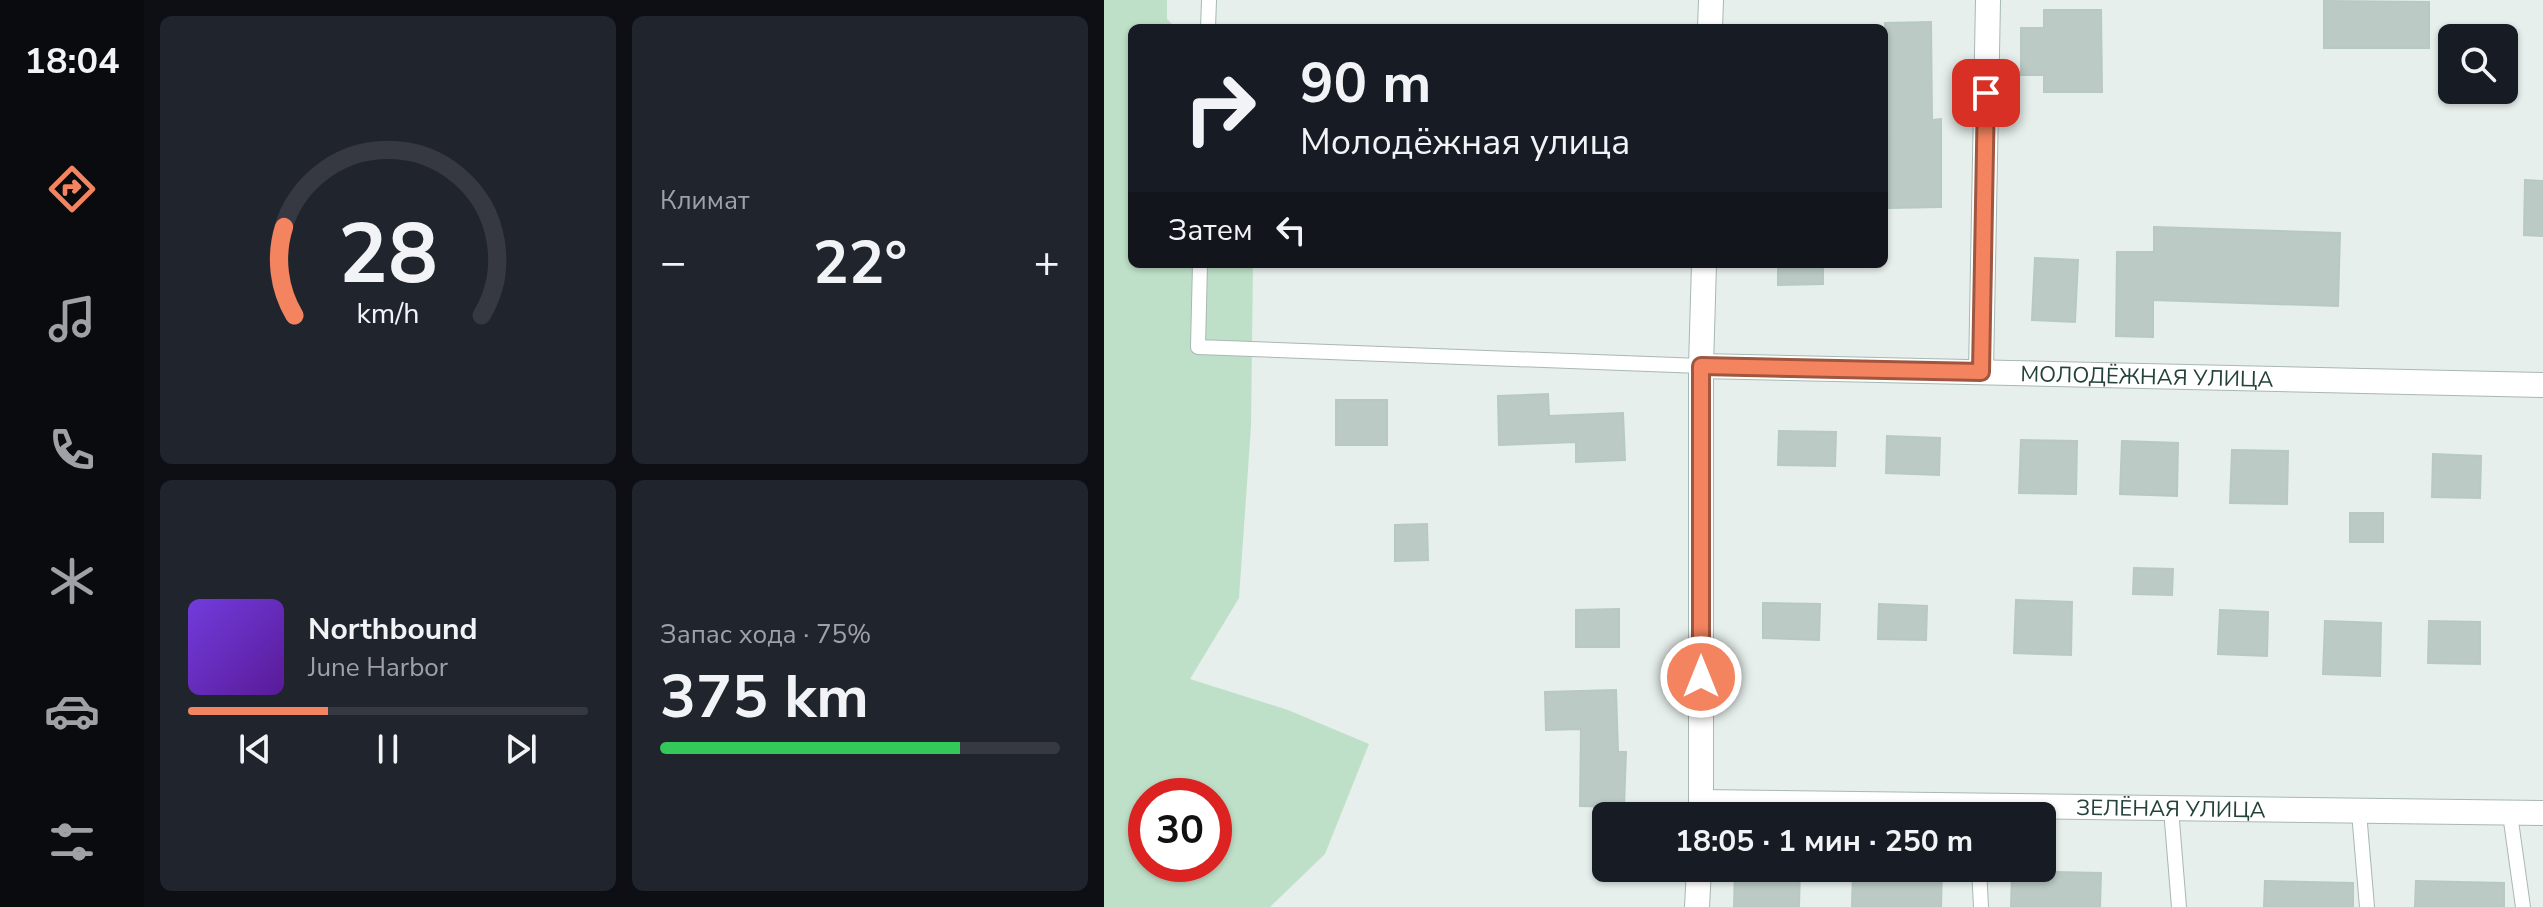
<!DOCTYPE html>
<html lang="ru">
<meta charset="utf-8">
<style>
body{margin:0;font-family:"Nunito Sans",sans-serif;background:#20242c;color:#f1f3f6;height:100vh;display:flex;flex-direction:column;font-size:30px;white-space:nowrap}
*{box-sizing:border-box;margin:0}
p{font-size:26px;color:#9ea1a6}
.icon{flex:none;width:44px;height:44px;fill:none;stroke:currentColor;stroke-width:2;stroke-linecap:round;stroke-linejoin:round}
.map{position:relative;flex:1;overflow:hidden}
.side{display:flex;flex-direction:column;gap:16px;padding:16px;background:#0d0f14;width:960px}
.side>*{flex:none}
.banner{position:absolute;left:24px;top:24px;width:760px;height:244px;border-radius:12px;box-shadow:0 2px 6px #0004;background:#171b24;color:#f1f3f6;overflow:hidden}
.tools{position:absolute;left:1334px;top:24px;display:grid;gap:16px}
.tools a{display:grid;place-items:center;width:80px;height:80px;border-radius:12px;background:#171b24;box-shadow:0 2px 6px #0004;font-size:40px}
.speed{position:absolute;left:24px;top:778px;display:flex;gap:16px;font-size:40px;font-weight:700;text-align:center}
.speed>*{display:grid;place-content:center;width:104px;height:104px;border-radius:50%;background:#171b24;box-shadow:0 2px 6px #0004;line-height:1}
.speed .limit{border:12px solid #d22;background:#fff;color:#111}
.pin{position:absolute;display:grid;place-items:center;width:68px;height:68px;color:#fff;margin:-34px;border-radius:16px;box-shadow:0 4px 12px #0006}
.me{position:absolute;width:88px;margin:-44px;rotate:0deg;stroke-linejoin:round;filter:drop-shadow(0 0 6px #0008)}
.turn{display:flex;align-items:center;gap:28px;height:168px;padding:0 40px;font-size:36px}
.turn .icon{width:104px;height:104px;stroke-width:2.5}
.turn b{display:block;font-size:56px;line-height:68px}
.then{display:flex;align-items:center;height:76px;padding:0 40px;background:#0003;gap:16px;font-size:30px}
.big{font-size:60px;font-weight:700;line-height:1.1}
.side .tile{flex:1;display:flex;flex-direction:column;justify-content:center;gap:12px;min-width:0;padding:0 28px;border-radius:12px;background:#20242c}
.side .dial{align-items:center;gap:0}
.dial svg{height:208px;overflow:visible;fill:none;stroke:#363941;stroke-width:7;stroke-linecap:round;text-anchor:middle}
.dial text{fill:#f1f3f6;stroke:none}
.song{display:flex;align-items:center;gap:24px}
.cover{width:96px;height:96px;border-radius:12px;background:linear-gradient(135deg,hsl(260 70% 55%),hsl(270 70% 35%))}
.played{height:8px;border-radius:4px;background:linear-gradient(90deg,#f4845f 35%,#363941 35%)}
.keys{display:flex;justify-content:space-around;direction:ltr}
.heat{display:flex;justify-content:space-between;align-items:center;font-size:44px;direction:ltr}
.charge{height:12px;border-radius:6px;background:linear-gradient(90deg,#34c759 75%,#363941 0)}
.side .tiles{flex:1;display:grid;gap:16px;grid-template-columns:repeat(2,1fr)}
.trip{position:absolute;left:488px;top:802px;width:464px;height:80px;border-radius:12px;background:#171b24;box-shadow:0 2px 6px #0004;font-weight:700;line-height:80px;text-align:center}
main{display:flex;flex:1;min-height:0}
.dock{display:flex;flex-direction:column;width:144px;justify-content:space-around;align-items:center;background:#090b0e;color:#9ea1a6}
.dock .icon{width:56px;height:56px}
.dock .on{color:#f4845f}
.dock b{font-size:36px;color:#f1f3f6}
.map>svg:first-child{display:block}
.green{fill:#bfe0c8;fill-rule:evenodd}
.building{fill:#bbcac4;stroke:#b8c9c2;stroke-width:2}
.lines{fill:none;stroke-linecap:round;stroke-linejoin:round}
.lane-casing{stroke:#a8b8b2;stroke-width:16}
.street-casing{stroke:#a8b8b2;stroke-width:26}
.lane{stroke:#fff;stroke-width:14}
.street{stroke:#fff;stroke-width:24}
.route-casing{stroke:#9f563e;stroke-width:20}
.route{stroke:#f4845f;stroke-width:14}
.labels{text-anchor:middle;stroke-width:7;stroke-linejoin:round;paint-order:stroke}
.street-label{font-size:22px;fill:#24423a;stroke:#f7fbf9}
</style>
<main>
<nav class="dock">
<b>18:04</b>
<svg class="icon on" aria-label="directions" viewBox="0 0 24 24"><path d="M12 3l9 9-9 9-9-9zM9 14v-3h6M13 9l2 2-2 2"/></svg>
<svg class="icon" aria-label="music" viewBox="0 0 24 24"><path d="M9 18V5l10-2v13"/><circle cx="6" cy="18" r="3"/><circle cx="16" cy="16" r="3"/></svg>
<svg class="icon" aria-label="phone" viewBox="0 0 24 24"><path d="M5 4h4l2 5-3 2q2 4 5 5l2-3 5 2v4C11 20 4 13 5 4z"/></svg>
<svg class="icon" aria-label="climate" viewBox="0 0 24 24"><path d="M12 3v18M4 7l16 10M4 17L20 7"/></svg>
<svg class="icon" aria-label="car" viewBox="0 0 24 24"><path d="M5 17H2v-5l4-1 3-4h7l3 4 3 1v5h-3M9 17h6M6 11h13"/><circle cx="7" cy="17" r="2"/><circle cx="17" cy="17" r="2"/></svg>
<svg class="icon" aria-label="filters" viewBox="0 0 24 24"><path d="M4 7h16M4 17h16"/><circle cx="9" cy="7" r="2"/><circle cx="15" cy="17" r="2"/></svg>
</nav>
<section class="side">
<div class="tiles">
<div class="tile dial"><svg viewBox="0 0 100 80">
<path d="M14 69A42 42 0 1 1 86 69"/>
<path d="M14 69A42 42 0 0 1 10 35" stroke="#f4845f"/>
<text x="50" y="56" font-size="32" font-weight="700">28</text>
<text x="50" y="72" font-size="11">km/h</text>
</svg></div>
<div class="tile"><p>Климат</p>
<div class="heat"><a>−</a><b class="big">22°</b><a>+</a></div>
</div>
<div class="tile">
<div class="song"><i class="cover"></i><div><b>Northbound</b><p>June Harbor</p></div></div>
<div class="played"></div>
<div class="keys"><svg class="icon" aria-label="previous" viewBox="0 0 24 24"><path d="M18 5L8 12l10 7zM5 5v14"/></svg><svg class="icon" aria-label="pause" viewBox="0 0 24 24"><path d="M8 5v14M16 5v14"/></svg><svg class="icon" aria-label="next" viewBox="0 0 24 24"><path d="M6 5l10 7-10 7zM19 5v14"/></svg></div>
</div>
<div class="tile"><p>Запас хода · 75%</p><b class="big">375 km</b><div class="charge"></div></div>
</div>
</section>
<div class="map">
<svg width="1439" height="907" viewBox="0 0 1439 907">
<rect width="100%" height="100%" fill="#e6efeb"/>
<path class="green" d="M 0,0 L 63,0 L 63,19 L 72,28 L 28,28 L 28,264 L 149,264 L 147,426 L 135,598 L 86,679 L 184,710 L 265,744 L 221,854 L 166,907 L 0,907 ZM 42,796 L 110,796 L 110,864 L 42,864 Z"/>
<path class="building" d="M 1220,1 L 1325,2 L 1325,48 L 1220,48 Z
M 940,10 L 997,10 L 998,92 L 940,92 L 940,75 L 917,75 L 917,28 L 940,28 Z
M 827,22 L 828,120 L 837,119 L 837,207 L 785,208 L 781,23 Z
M 1421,180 L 1439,181 L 1439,236 L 1420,235 Z
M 1050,227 L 1236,233 L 1234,306 L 1049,300 L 1049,337 L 1012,336 L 1013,252 L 1050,252 Z
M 931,258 L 974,260 L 971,322 L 928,320 Z
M 674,264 L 719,264 L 719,284 L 674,285 Z
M 444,394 L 445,416 L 519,413 L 521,460 L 472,462 L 472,442 L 395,445 L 394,396 Z
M 232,400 L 283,400 L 283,445 L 232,445 Z
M 675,431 L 732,432 L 731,466 L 674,465 Z
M 783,436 L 836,438 L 835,475 L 782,473 Z
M 917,440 L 973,441 L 972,494 L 915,493 Z
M 1018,441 L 1074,443 L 1073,496 L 1016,494 Z
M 1128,450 L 1184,451 L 1183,504 L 1126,503 Z
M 1329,454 L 1377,456 L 1376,498 L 1328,497 Z
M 1246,513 L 1279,513 L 1279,542 L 1246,542 Z
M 323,524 L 324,560 L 291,561 L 291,525 Z
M 1030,568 L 1069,569 L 1068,595 L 1029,594 Z
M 912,600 L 968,602 L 967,655 L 910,653 Z
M 659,603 L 716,604 L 715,640 L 659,638 Z
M 775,604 L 823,606 L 822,640 L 774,639 Z
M 515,609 L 515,647 L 472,647 L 472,610 Z
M 1116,610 L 1164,612 L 1163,656 L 1114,654 Z
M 1221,621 L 1277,623 L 1276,676 L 1219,674 Z
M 1325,621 L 1376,622 L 1376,664 L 1324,663 Z
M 512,690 L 514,752 L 522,752 L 520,807 L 476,806 L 477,729 L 442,730 L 441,692 Z
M 631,868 L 696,868 L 695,907 L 630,907 Z
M 749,868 L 838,868 L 837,907 L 748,907 Z
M 908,871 L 997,873 L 996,907 L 907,907 Z
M 1161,881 L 1249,883 L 1249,907 L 1160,907 Z
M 1312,881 L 1400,883 L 1400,907 L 1311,907 Z"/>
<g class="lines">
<defs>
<path id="lane" d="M 104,28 L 105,0
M 96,264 L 94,347 L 597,366
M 1067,809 L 1075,907
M 1255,812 L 1263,907
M 1406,814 L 1419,907
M 875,868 L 877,907"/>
<g id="street">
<path d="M 606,28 L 607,0"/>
<path id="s1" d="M 597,366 L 1439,385"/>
<path d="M 877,372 L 884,0"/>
<path id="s2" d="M 597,802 L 1439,813"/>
<path d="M 597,816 L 597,366 L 600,264"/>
<path d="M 593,907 L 595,868"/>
</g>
</defs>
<use href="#lane" class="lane-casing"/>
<use href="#street" class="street-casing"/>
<use href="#lane" class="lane"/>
<use href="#street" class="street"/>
</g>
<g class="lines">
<defs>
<path id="route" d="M 597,677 L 597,366 L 877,372 L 882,93"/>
</defs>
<use href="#route" class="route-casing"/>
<use href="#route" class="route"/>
</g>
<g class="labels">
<g class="street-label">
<text dy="8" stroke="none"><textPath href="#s1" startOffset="446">МОЛОДЁЖНАЯ УЛИЦА</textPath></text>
<text dy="8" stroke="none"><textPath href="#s2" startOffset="470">ЗЕЛЁНАЯ УЛИЦА</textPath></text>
</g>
</g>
</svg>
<div class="tools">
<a><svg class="icon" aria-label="search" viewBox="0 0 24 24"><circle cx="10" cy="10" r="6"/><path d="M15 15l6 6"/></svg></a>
</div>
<div class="speed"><div class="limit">30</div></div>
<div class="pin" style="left:882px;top:93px;background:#d93025"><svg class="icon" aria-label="arrive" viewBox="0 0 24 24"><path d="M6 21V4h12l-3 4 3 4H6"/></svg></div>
<svg class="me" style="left:597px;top:677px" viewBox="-20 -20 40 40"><circle r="17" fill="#f4845f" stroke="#fff" stroke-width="3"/><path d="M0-11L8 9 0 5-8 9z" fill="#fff"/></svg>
<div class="trip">18:05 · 1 мин · 250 m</div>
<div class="banner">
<div class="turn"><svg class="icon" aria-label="right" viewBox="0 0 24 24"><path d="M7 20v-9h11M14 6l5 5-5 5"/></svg><div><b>90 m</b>Молодёжная улица</div></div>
<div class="then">Затем<svg class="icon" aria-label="left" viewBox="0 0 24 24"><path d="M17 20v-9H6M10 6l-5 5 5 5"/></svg></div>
</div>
</div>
</main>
